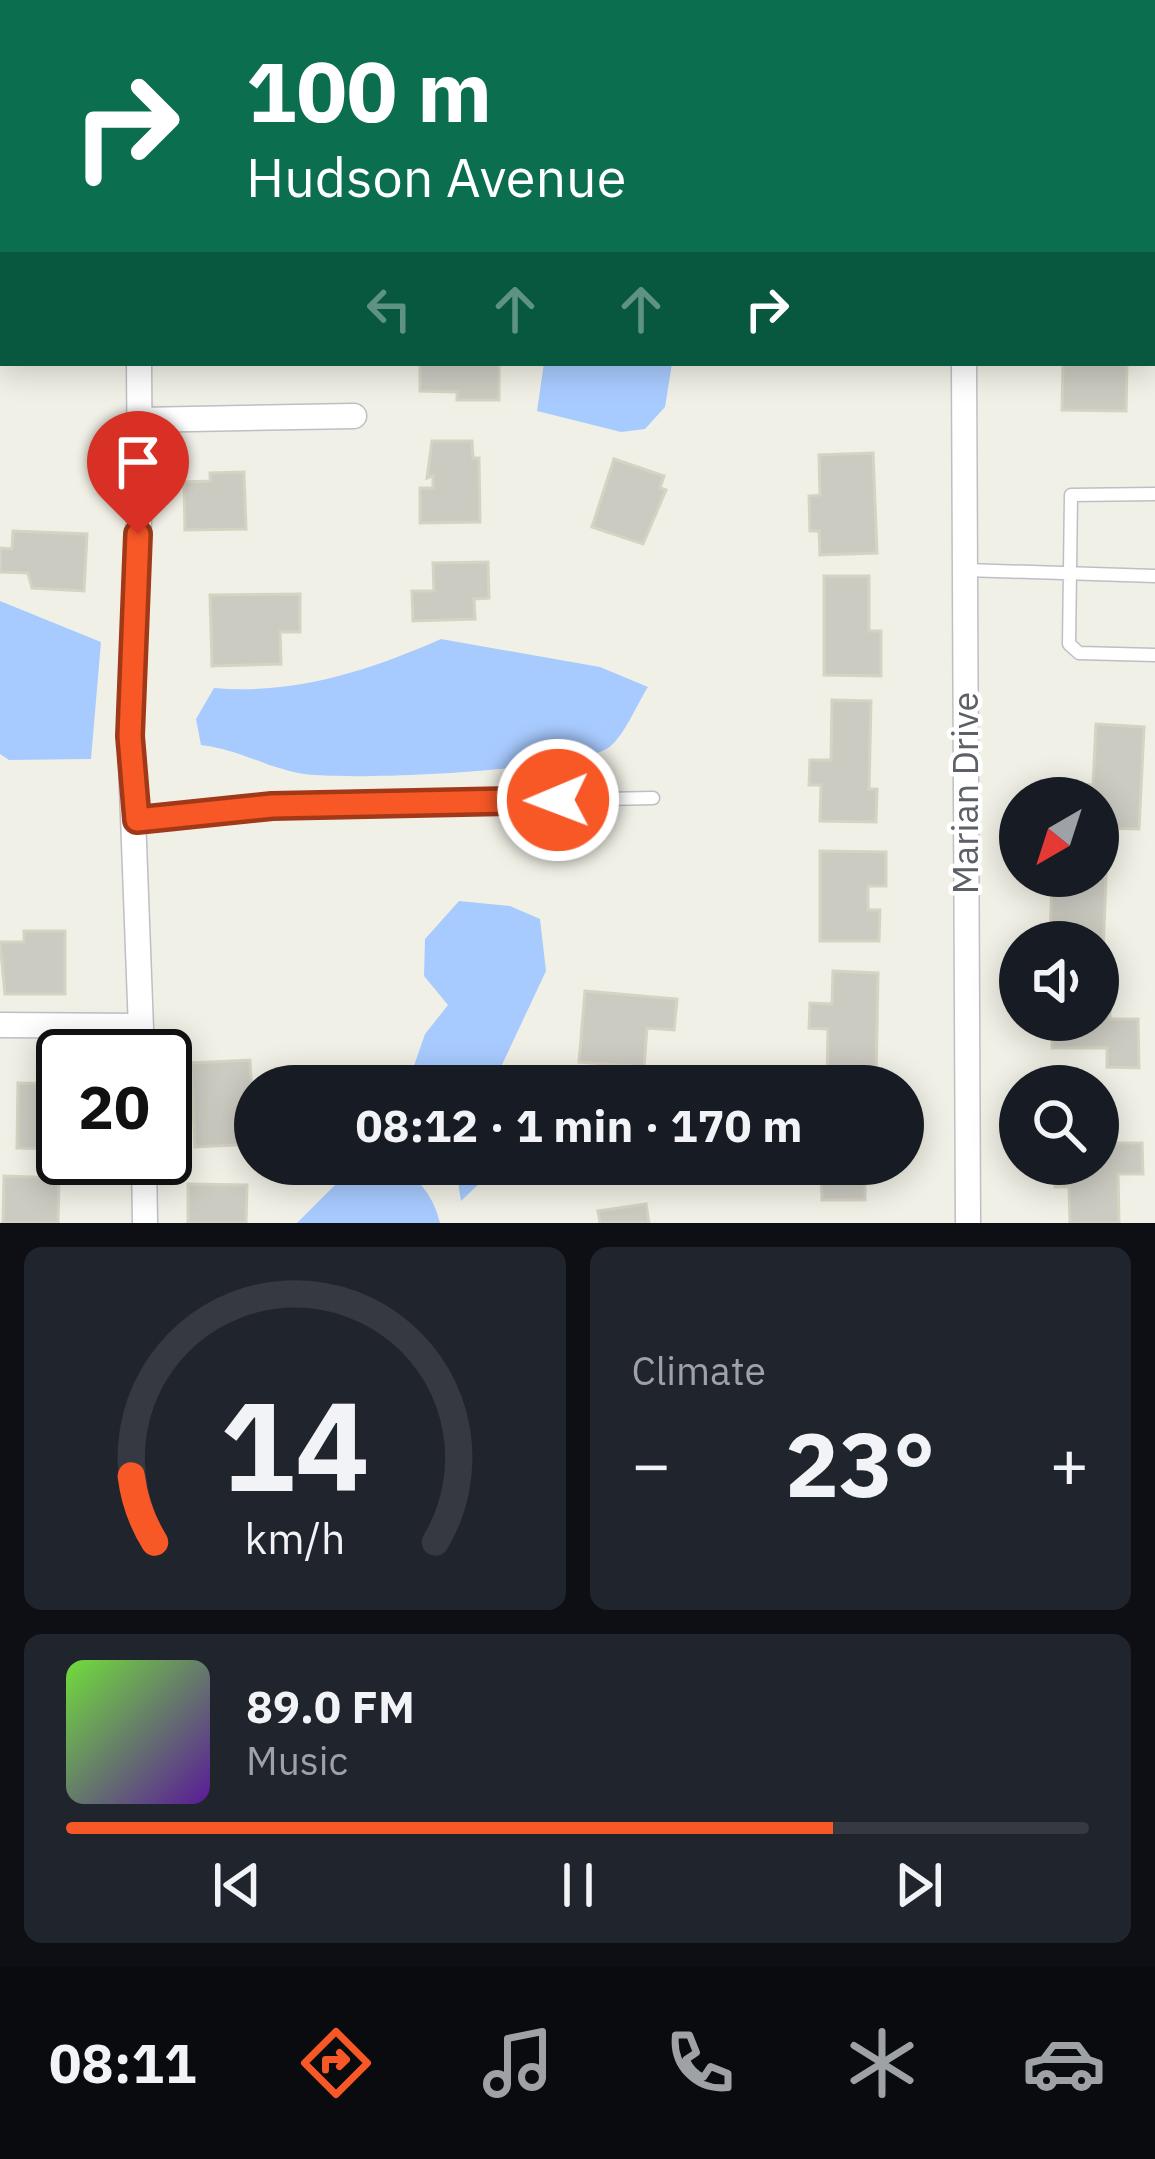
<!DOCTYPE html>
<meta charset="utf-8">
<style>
body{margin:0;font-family:"IBM Plex Sans",sans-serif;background:#20242c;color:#f1f3f6;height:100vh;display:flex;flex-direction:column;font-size:45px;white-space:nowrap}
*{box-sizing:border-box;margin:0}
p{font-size:39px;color:#9ea1a6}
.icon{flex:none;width:66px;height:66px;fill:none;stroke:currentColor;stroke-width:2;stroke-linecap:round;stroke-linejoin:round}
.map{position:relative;height:1223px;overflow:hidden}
.sheet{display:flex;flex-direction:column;gap:24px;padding:24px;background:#0d0f14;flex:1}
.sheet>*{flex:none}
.banner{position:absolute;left:0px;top:0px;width:1155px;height:366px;box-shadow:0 6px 30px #0003;background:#0b6e4f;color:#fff;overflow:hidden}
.needle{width:78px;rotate:219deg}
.tools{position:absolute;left:999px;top:777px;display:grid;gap:24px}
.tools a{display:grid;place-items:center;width:120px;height:120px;border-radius:50%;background:#171b24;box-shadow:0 6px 30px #0003;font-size:60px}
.speed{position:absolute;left:36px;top:1029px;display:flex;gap:24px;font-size:60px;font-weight:700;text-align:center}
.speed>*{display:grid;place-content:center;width:156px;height:156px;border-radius:50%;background:#171b24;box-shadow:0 6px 30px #0003;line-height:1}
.speed .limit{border:6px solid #111;border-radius:18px;background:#fff;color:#111}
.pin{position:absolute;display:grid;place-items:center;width:102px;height:102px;color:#fff;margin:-123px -51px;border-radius:50% 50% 50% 0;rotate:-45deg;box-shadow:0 0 12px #0007}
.pin .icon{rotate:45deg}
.me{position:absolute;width:132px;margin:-66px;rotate:269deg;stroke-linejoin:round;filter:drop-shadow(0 0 9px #0008)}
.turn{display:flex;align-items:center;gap:42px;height:252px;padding:0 48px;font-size:54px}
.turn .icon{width:156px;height:156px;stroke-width:2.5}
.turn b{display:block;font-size:84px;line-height:102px}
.lanes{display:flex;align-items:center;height:114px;padding:0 48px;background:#0003;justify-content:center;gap:60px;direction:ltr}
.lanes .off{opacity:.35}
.big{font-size:90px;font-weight:700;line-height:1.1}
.sheet .widget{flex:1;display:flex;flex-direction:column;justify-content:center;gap:18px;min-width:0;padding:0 42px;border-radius:18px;background:#20242c}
.sheet .dial{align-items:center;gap:0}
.dial svg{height:312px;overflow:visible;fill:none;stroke:#363941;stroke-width:7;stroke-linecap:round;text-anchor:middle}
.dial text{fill:#f1f3f6;stroke:none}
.song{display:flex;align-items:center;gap:36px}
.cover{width:144px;height:144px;border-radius:18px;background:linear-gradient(135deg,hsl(100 70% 55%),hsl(270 70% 35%))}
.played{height:12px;border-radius:6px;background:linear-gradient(90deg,#f75826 75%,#363941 75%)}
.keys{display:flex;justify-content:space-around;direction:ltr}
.heat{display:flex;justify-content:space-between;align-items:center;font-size:66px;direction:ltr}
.sheet .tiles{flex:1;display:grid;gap:24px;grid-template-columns:1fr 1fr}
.widget:last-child{grid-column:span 2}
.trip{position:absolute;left:234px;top:1065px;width:690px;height:120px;border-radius:60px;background:#171b24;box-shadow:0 6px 30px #0003;font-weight:700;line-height:120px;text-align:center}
.tabs{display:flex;height:192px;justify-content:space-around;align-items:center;background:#090b0e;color:#9ea1a6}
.tabs .icon{width:84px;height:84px}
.tabs .selected{color:#f75826}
.tabs b{font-size:54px;color:#f1f3f6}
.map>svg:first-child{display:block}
.commercial{fill:#fffddd}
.water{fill:#a8cbff}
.building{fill:#cccbc2;stroke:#d6d3c3;stroke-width:3}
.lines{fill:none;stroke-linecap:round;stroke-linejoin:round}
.lane-casing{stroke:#bdbfc5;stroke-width:15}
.street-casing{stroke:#bdbfc5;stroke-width:27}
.primary-casing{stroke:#fde953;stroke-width:42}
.lane{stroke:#fff;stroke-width:12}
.street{stroke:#fff;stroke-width:24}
.primary{stroke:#ffffad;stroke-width:39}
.route-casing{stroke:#a13919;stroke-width:30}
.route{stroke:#f75826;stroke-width:21}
.labels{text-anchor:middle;stroke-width:9;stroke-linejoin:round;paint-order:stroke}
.street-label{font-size:36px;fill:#5d6067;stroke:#fff}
</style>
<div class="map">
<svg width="1155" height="1223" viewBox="0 0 1155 1223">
<rect width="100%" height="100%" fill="#f1f0e6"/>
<path class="commercial" d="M 140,0 L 676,0 L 140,3 Z"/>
<path class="water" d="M 544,363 L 672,363 L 665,407 L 645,429 L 621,432 L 537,411 Z
M 0,601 L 101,642 L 91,759 L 9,760 L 0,754 Z
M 441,639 L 600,667 L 648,687 C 637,704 624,737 608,748 C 572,771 343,782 298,773 C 264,766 236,749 201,745 L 196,719 L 214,688 C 294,695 368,671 441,639 Z
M 459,901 L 510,906 L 540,919 L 546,971 L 492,1086 L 407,1086 L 425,1034 L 448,1005 L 424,976 L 425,939 Z
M 356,1164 L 408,1164 C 421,1190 432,1191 440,1223 L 297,1223 Z
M 455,1164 L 536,1164 L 545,1175 L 524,1184 L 486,1177 L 461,1201 Z"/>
<path class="building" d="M 420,363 L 499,363 L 499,400 L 457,400 L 457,392 L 420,391 Z
M 1063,363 L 1127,363 L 1126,411 L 1062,410 Z
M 432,441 L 472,441 L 473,458 L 479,458 L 480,522 L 420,523 L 420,488 L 433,488 L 433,476 L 427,478 Z
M 873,453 L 877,553 L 820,555 L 819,531 L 810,531 L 809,496 L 820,495 L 819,455 Z
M 614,459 L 664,476 L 660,488 L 666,490 L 643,544 L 592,527 Z
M 244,472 L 246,529 L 185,530 L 184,482 L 210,481 L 210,473 Z
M 13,531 L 87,534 L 84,591 L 32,588 L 28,573 L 0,572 L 0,548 L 12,549 Z
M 488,562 L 489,598 L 474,599 L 475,619 L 413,621 L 412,591 L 434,591 L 433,563 Z
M 824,576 L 869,576 L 869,631 L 881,631 L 881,676 L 824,675 Z
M 300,594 L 300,632 L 280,632 L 281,664 L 212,666 L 210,595 Z
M 832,700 L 871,701 L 869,789 L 877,789 L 876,822 L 820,821 L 821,785 L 809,785 L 810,760 L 831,760 Z
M 1096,724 L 1144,727 L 1139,829 L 1098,828 L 1098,798 L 1049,798 L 1049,783 L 1093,785 Z
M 820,851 L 886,852 L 886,886 L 868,886 L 868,910 L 880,910 L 879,941 L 820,941 Z
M 1098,853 L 1107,853 L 1103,952 L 1098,952 L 1098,942 L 1050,942 L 1052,876 L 1098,876 Z
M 24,931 L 65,931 L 65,994 L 5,994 L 0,942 L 24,942 Z
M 833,971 L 878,973 L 876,1082 L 827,1081 L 828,1029 L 809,1028 L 810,1003 L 832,1004 Z
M 1098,977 L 1110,978 L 1110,1019 L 1138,1019 L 1139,1068 L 1107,1067 L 1107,1048 L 1052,1048 L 1052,1020 L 1098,1020 Z
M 585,991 L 677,999 L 674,1030 L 647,1028 L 644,1067 L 579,1062 Z
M 250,1060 L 254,1144 L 195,1147 L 191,1063 Z
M 18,1083 L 63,1084 L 63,1149 L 17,1148 Z
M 1107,1143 L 1142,1143 L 1143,1174 L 1118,1174 L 1119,1223 L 1070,1223 L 1069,1187 L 1055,1187 L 1054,1164 L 1098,1164 L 1098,1154 L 1107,1154 Z
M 821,1164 L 865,1164 L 865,1200 L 822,1200 Z
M 4,1176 L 59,1178 L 58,1223 L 3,1223 Z
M 188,1184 L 247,1185 L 246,1223 L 188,1223 Z
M 646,1204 L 649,1223 L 600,1223 L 598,1211 Z"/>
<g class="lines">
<defs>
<path id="lane" d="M 365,3 L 366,0
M 1155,494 L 1071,495 L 1069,644 L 1079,653 L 1155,655
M 965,570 L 1155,576
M 137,820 L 271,806 L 653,798"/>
<path id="street" d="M 140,3 L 141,0
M 966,3 L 966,0
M 139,363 L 140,496 L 130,736 L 142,1056
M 964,363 L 968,1223
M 140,420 L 354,416
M 0,1025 L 141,1026
M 144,1158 L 145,1223"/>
<path id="primary" d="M 1109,0 L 1128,3"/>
</defs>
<use href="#lane" class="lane-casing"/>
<use href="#street" class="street-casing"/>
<use href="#primary" class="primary-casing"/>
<use href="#lane" class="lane"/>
<use href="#street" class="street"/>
<use href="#primary" class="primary"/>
</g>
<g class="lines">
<defs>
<path id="route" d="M 138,534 L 130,736 L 137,820 L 272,806 L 558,800"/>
</defs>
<use href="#route" class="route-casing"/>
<use href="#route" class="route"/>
</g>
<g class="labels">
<g class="street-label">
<text transform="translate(965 793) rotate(-90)" y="13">Marian Drive</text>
</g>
</g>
</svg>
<div class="tools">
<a><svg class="needle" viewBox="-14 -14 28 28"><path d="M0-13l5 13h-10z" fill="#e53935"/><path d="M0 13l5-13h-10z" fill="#9ea1a6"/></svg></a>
<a><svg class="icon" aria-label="sound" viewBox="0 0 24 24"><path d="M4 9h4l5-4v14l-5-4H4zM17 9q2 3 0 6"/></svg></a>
<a><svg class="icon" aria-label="search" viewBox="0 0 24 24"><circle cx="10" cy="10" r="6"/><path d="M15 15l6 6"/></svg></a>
</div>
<div class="speed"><div class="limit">20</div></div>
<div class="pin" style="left:138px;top:534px;background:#d93025"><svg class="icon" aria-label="arrive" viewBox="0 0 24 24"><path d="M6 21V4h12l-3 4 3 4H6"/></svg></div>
<svg class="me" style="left:558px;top:800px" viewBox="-20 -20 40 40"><circle r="17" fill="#f75826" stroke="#fff" stroke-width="3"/><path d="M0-11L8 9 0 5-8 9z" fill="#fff"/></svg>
<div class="trip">08:12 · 1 min · 170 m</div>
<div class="banner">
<div class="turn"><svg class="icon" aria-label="right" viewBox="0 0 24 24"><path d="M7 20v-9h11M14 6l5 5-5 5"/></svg><div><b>100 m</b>Hudson Avenue</div></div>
<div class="lanes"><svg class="icon off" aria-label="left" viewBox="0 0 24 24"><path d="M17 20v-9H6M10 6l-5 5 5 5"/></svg><svg class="icon off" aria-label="ahead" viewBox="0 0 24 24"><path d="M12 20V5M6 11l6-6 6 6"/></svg><svg class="icon off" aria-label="ahead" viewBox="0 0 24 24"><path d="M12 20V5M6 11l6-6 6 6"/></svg><svg class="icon" aria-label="right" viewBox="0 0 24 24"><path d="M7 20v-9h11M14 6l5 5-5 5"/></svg></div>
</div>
</div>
<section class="sheet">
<div class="tiles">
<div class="widget dial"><svg viewBox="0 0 100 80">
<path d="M14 69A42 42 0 1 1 86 69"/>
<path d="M14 69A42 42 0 0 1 8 52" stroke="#f75826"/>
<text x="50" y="56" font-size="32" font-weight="700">14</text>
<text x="50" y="72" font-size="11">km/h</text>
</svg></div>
<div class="widget"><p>Climate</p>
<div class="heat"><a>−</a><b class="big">23°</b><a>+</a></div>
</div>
<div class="widget">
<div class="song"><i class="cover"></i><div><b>89.0 FM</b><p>Music</p></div></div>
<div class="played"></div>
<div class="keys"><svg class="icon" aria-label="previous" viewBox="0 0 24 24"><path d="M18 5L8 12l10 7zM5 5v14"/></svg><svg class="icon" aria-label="pause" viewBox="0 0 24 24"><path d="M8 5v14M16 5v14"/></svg><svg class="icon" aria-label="next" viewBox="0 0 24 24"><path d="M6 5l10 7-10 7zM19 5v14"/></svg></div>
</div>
</div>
</section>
<nav class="tabs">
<b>08:11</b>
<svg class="icon selected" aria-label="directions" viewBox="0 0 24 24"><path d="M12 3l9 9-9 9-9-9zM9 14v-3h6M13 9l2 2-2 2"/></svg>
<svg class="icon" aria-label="music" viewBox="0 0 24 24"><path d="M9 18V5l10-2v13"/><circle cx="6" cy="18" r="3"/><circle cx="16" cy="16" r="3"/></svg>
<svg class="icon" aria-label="phone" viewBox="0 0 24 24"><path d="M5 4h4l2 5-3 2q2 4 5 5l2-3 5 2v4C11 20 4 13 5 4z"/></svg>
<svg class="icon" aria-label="climate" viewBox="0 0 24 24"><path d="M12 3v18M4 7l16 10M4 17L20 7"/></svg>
<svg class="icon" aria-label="car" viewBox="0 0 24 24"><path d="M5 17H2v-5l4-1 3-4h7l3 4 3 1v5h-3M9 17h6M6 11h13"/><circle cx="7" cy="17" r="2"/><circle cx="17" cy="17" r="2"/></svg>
</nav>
